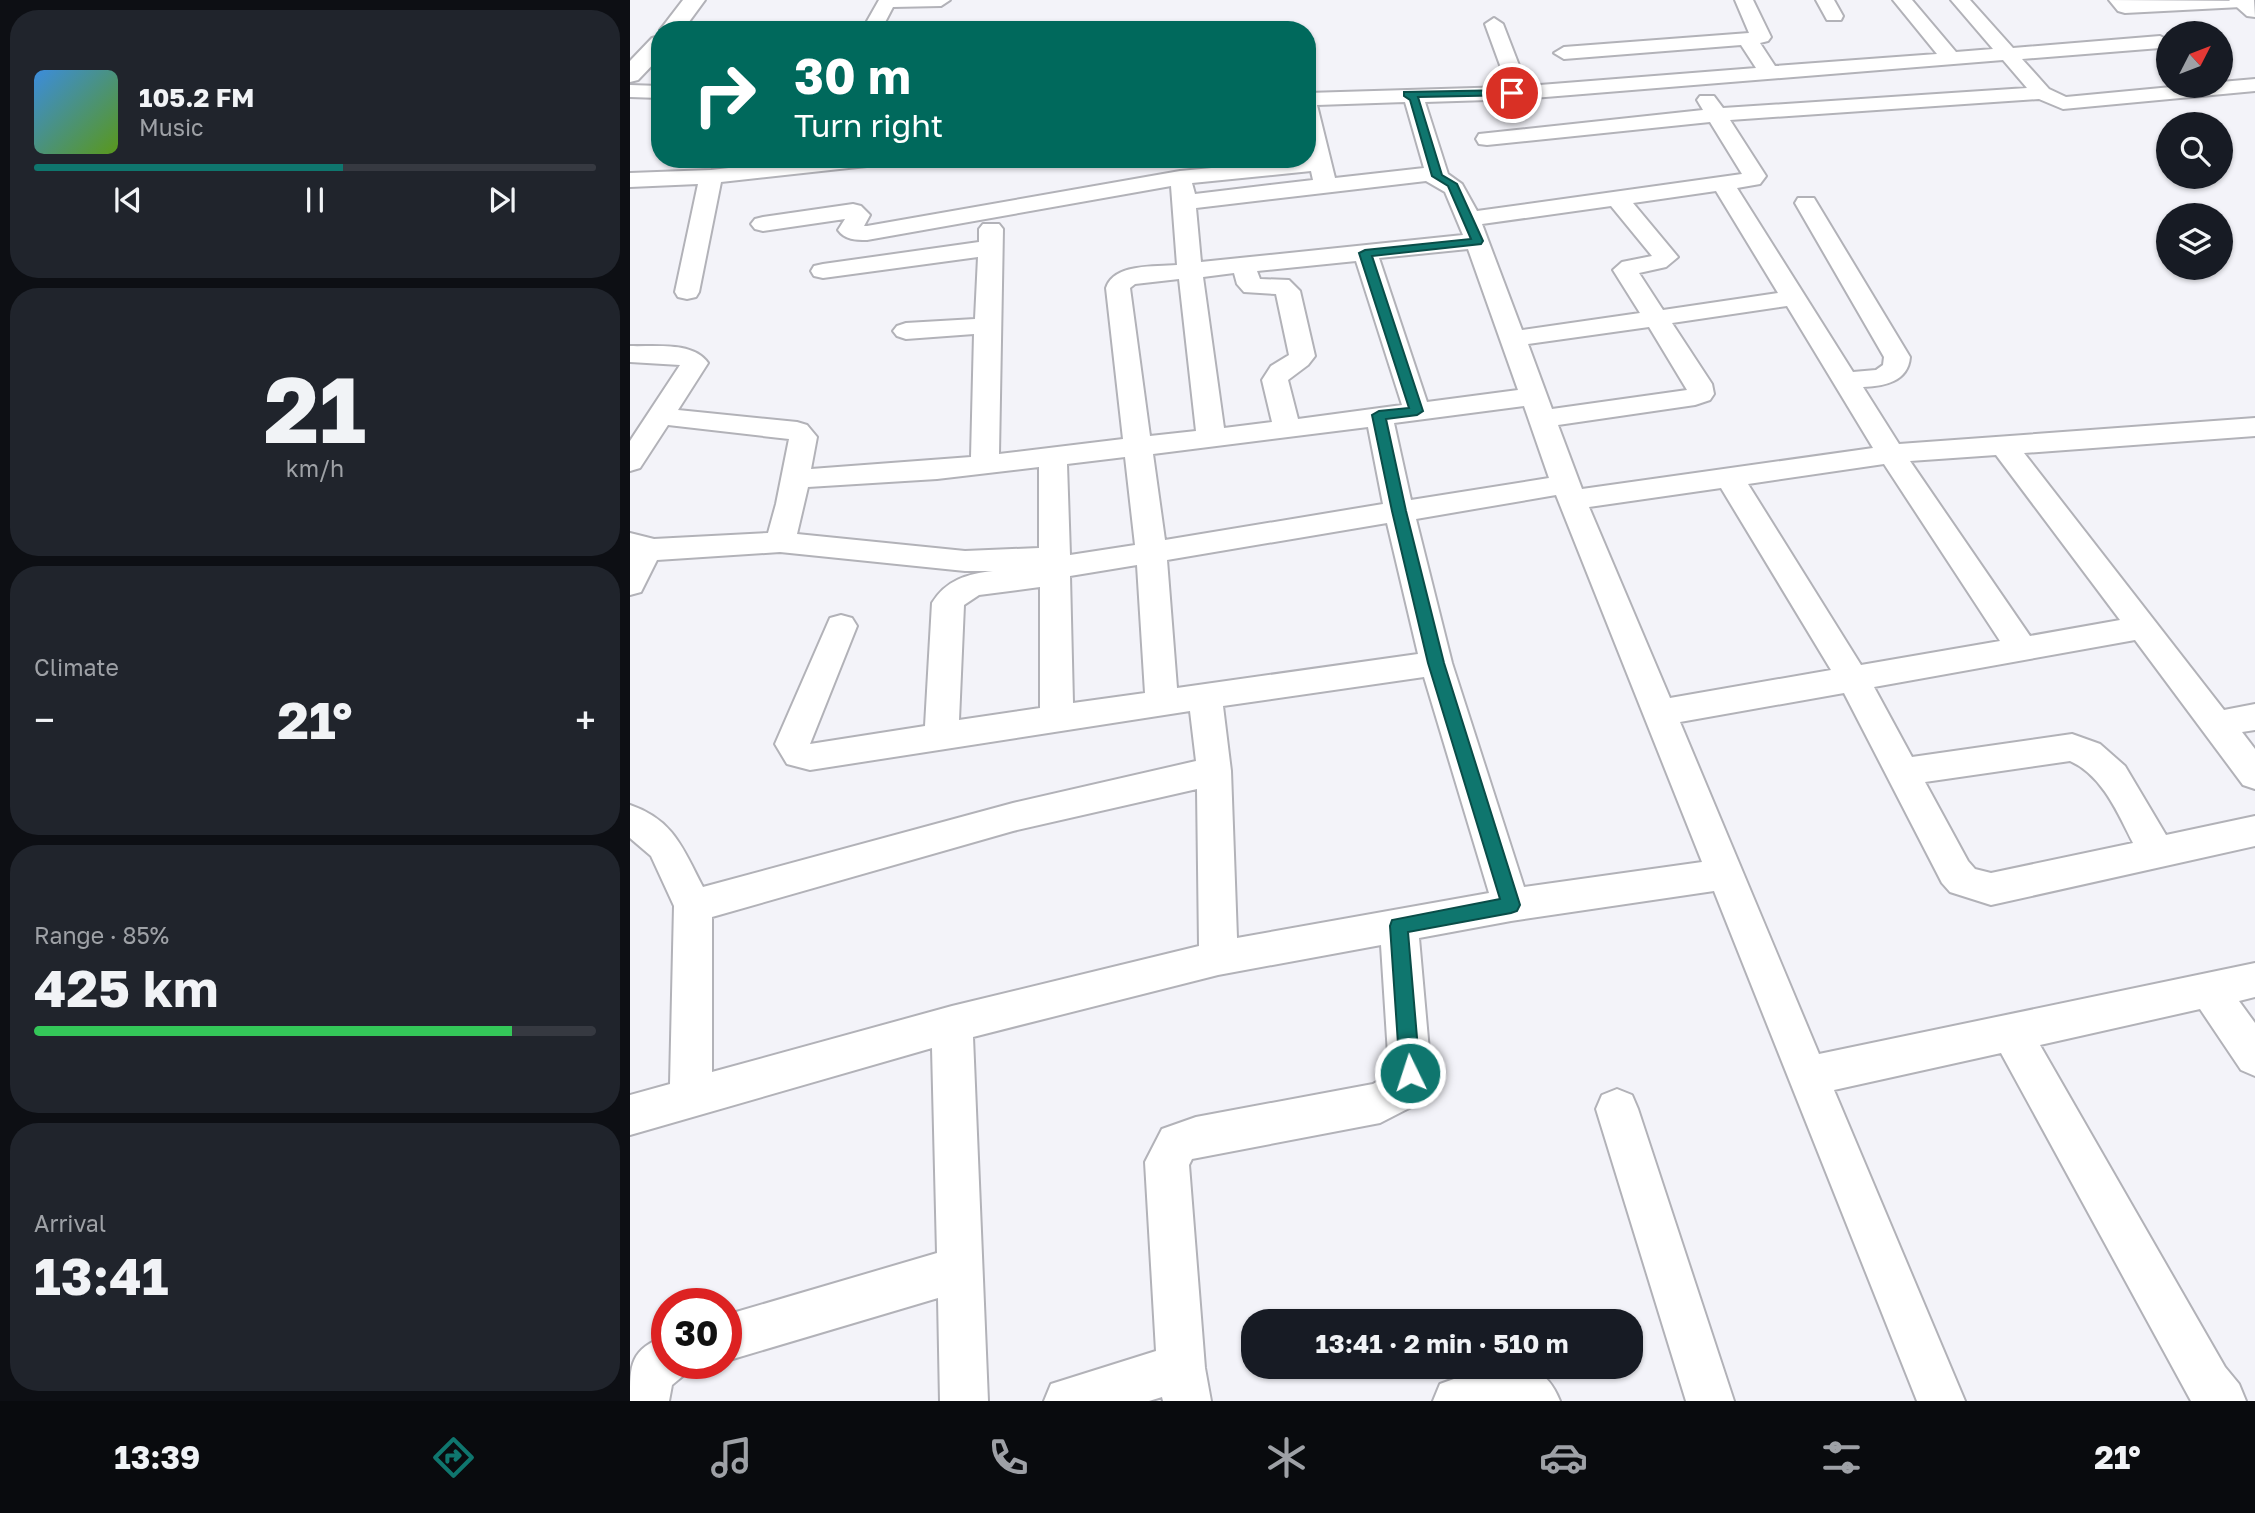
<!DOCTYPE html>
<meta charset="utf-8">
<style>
body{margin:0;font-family:"Golos Text",sans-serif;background:#20242c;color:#f1f3f6;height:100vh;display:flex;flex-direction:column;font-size:26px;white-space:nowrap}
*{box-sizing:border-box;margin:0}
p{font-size:23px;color:#9ea1a6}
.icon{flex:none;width:38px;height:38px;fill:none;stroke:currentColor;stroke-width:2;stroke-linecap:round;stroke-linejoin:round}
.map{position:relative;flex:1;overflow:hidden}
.sheet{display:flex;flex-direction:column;gap:10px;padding:10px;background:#0d0f14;width:630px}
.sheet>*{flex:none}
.hud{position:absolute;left:21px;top:21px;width:665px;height:147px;border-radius:28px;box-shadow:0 2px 5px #0004;background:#00695c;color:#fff;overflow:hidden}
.needle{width:46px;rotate:48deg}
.controls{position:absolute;left:1526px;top:21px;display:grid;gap:14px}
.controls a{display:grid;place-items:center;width:77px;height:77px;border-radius:50%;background:#171b24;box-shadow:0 2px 5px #0004;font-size:35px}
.speed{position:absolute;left:21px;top:1288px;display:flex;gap:14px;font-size:35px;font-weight:700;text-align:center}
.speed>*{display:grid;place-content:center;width:91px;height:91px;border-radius:50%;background:#171b24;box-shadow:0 2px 5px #0004;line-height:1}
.speed .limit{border:10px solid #d22;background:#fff;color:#111}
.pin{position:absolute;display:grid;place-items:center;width:60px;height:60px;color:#fff;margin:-30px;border:4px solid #fff;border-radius:50%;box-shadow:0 2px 7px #0007}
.me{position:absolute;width:77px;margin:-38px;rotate:356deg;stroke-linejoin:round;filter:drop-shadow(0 0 5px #0008)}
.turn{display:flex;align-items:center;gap:24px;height:147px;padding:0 28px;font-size:32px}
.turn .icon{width:91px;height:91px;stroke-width:2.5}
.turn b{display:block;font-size:49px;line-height:60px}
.big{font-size:52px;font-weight:700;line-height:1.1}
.sheet .card{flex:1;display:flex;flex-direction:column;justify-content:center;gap:10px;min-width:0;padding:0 24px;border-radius:28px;background:#20242c}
.sheet .dial{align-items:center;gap:0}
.dial b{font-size:91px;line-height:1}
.song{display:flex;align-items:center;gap:21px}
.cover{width:84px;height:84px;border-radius:10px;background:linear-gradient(135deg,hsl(210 70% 55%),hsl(90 70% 35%))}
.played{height:7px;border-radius:4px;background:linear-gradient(90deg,#0f766e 55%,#363941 55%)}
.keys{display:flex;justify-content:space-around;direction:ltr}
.heat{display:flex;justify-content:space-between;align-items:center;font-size:38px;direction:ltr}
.charge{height:10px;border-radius:5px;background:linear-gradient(90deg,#34c759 85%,#363941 0)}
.trip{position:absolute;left:611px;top:1309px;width:402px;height:70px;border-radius:28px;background:#171b24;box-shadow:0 2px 5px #0004;font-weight:700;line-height:70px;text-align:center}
.menu{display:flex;height:112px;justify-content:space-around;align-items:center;background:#090b0e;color:#9ea1a6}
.menu .icon{width:49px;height:49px}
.menu .on{color:#0f766e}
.menu b{font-size:32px;color:#f1f3f6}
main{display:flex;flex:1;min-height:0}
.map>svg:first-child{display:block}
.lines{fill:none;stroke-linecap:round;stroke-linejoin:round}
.street-casing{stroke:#b2b2b8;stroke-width:4}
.secondary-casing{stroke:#b2b2b8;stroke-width:4}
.street{fill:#fff;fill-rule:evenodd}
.secondary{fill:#fff;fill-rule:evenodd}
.route{fill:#0f766e;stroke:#0a4d48;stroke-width:2}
</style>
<main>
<section class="sheet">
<div class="card">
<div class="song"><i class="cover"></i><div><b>105.2 FM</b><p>Music</p></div></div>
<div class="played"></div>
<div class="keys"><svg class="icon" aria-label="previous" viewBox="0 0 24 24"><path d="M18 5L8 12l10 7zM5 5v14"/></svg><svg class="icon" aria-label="pause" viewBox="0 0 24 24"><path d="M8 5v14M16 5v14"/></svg><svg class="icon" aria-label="next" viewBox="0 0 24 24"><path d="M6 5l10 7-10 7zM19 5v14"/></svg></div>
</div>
<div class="card dial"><b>21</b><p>km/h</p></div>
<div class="card"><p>Climate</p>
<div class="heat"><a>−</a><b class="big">21°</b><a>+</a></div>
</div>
<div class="card"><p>Range · 85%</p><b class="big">425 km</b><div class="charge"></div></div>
<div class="card"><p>Arrival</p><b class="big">13:41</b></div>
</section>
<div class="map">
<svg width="1625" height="1401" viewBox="0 0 1625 1401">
<rect width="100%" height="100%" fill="#f3f3f9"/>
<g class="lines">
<defs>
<path id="street" d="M 249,0 L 320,0 L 311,6 L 263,7 L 251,30 L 232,30 Z
M 1105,0 L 1123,0 L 1141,37 L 1138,41 L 1130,43 L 1145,66 L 1307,54 L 1263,0 L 1282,0 L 1326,52 L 1363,49 L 1321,0 L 1340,0 L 1383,48 L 1530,36 L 1538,40 L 1537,46 L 1530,48 L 1392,59 L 1419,89 L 1436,97 L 1552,86 L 1591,86 L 1591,82 L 1625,79 L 1625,91 L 1433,109 L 1409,99 L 1100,120 L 1136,176 L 1130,184 L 1107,188 L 1223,372 L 1246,370 L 1253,365 L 1254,357 L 1165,203 L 1168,198 L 1184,198 L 1280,357 C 1278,382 1254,386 1233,387 L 1269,444 L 1625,418 L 1625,436 L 1394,453 L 1594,710 L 1625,704 L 1625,730 L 1612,732 L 1625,749 L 1625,789 L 1613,785 L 1505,640 L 1244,687 L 1282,757 L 1442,734 L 1470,744 L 1495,766 L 1536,835 L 1625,816 L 1625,846 L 1361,905 L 1320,892 L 1312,883 L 1214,693 L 1050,722 L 1189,1054 L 1625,963 L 1625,997 L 1609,1001 L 1625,1023 L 1625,1076 L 1611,1070 L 1570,1009 L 1410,1045 L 1595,1367 L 1609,1384 L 1616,1401 L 1561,1401 L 1371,1053 L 1204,1090 L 1335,1401 L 1287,1401 L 1084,891 L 881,921 L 789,938 L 801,1073 L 785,1105 L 750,1123 L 562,1159 L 559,1165 L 575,1368 L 581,1401 L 533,1401 L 532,1397 L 519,1401 L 414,1401 L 421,1384 L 526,1351 L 515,1162 L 532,1129 L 566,1117 L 743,1084 L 755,1077 L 759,1070 L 751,945 L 588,975 L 343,1037 L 358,1401 L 310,1401 L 308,1298 L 96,1361 L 96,1315 L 307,1253 L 302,1048 L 0,1135 L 0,1095 L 40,1084 L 44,906 L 21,856 L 0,838 L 0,805 C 44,820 53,849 73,887 L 383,803 L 566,761 L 560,711 L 180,770 L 157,764 L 145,744 L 200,618 L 211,615 L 222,618 L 227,626 L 180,744 L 295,726 L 302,603 C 316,580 337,574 363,571 L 335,571 L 150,552 L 27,560 L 11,592 L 0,595 L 0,533 L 24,539 L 138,533 L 146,504 L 159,439 L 38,425 L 10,468 L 0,471 L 0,441 L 50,365 L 0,362 L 0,346 C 24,347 63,341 78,363 L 48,410 L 167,422 L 177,425 L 187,437 L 181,469 L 341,457 L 344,334 L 276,339 L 267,336 L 263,331 L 267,326 L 276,323 L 345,319 L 348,257 L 193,278 L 184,276 L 181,271 L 184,266 L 193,264 L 349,242 L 349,229 L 353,224 L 369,224 L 373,229 L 369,454 L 493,439 L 476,288 C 484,263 525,267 547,265 L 541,186 L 237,240 C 226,240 215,240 208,230 L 215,219 L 133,231 L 125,229 L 121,224 L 125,219 L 133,217 L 223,204 L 231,206 L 240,215 L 234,226 L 237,226 L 550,171 L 677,159 L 677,93 L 878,87 L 855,24 L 864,18 L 873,24 L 897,86 L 1126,68 L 1111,45 L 934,59 L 924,53 L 934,47 L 1119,33 ZM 1373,60 L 1397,88 L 1093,108 L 1084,96 L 1070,96 L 1067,100 L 1073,110 L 849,134 L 846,139 L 849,144 L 857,145 L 1080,122 L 1112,174 L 847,211 L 832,184 L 818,174 L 795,102 L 890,99 ZM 775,102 L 794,168 L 705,178 L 687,105 ZM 681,171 L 683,180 L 565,194 L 562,183 ZM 796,181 L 815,192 L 833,235 L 571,262 L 566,208 ZM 1086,191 L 1148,293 L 1033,310 L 1009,273 L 1036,267 L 1048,257 L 1003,203 ZM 981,206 L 1022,256 L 992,262 L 983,270 L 1010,313 L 892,330 L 852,224 ZM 838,249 L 888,390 L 797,402 L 749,258 ZM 726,261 L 772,405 L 668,419 L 658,380 L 678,365 L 685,356 L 670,291 L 659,280 L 630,279 L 627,271 ZM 604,273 L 607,284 L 614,292 L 646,294 L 659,355 L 641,366 L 632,380 L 642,422 L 594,428 L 573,277 ZM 549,279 L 566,431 L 520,436 L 500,288 L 505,284 ZM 1157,306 L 1243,448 L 952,489 L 928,425 L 1065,405 L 1080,400 L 1084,394 L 1082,384 L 1042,323 ZM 1019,327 L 1057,390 L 922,409 L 898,344 ZM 894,406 L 919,478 L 781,500 L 764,423 ZM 738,427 L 753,504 L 535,540 L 523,454 ZM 1366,455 L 1490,620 L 1400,636 L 1280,461 ZM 495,457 L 505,545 L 440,555 L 437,464 ZM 1254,464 L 1370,641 L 1231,665 L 1118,484 ZM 409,467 L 409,548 L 335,551 L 167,534 L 178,487 L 307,479 ZM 1091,488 L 1201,670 L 1040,698 L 959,507 ZM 926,495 L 1072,862 L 894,887 L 822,663 L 786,519 ZM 757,523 L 788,654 L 547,688 L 537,560 ZM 507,565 L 515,693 L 443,703 L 440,576 ZM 410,587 L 410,708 L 329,720 L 334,605 L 349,595 ZM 794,677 L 859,893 L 607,938 L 601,771 L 593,706 ZM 1440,761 C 1472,775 1488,813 1503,843 L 1361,873 L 1345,869 L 1338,861 L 1295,782 ZM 567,789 L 569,946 L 322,1006 L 82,1072 L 82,917 L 383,831 Z
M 1186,0 L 1204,0 L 1213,16 L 1211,20 L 1197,20 Z
M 1479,0 L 1620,1 L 1611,7 L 1495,13 L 1488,11 Z
M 0,85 L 30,86 L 30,98 L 0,97 Z
M 178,159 L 248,159 L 245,164 L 237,166 L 91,182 L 69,292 L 66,297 L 57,299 L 48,297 L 45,292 L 68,184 L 0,187 L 0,173 L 81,170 Z
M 987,1089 L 1002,1095 L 1008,1109 L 1104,1401 L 1056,1401 L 966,1109 L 972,1095 Z
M 37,1335 L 37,1363 L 58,1363 L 54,1375 L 42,1385 L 39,1401 L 0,1401 C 0,1363 0,1350 37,1335 Z
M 857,1367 C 894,1366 915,1364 930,1401 L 803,1401 L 810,1384 Z"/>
<path id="secondary" d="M 53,0 L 75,0 L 53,30 L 30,30 Z
M 1599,0 L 1624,0 L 1625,17 L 1617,16 Z
M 30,36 L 30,57 L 8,80 L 0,82 L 0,61 L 22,38 Z"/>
</defs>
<use href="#street" class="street-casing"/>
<use href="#secondary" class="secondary-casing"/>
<use href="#street" class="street"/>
<use href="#secondary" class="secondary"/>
</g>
<path class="route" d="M 882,90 L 886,91 L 886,95 L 788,97 L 812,175 L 827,184 L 853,241 L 851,244 L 742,256 L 793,411 L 787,415 L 756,419 L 776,511 L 814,663 L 890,905 L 887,911 L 881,913 L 778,932 L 790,1073 L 787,1080 L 780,1082 L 773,1080 L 770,1073 L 760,926 L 762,920 L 870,899 L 798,663 L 762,511 L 742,415 L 749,411 L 779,408 L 729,253 L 735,250 L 841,239 L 818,186 L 802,176 L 780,100 L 774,96 L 774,92 Z"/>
</svg>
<div class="controls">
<a><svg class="needle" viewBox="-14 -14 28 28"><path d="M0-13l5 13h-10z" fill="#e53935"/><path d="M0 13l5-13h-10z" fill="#9ea1a6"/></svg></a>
<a><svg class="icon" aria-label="search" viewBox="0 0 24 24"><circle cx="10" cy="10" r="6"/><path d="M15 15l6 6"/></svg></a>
<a><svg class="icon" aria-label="layers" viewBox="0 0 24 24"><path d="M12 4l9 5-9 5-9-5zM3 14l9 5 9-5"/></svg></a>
</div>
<div class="speed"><div class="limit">30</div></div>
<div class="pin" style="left:882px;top:93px;background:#d93025"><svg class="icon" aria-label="arrive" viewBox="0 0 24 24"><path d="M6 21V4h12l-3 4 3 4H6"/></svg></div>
<svg class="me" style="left:780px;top:1073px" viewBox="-20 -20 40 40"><circle r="17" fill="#0f766e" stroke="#fff" stroke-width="3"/><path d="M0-11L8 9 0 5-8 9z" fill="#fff"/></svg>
<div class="trip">13:41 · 2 min · 510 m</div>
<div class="hud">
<div class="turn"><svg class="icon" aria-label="right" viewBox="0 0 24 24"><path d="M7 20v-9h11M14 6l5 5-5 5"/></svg><div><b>30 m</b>Turn right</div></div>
</div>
</div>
</main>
<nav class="menu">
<b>13:39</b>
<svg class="icon on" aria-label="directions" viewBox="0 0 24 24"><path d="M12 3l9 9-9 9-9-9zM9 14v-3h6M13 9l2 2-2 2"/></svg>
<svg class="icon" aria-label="music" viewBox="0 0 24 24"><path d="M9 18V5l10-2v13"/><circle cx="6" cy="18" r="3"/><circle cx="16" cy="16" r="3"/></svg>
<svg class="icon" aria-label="phone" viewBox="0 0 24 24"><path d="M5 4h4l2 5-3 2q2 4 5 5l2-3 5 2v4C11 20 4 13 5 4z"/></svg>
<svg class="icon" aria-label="climate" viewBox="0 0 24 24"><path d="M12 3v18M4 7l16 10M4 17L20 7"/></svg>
<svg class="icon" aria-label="car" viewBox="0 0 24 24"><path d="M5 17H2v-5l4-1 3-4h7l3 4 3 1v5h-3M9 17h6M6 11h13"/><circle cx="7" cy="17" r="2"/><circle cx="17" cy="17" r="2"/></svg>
<svg class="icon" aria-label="filters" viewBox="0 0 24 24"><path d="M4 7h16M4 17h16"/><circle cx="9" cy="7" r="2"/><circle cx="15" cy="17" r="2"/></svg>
<b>21°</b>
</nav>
